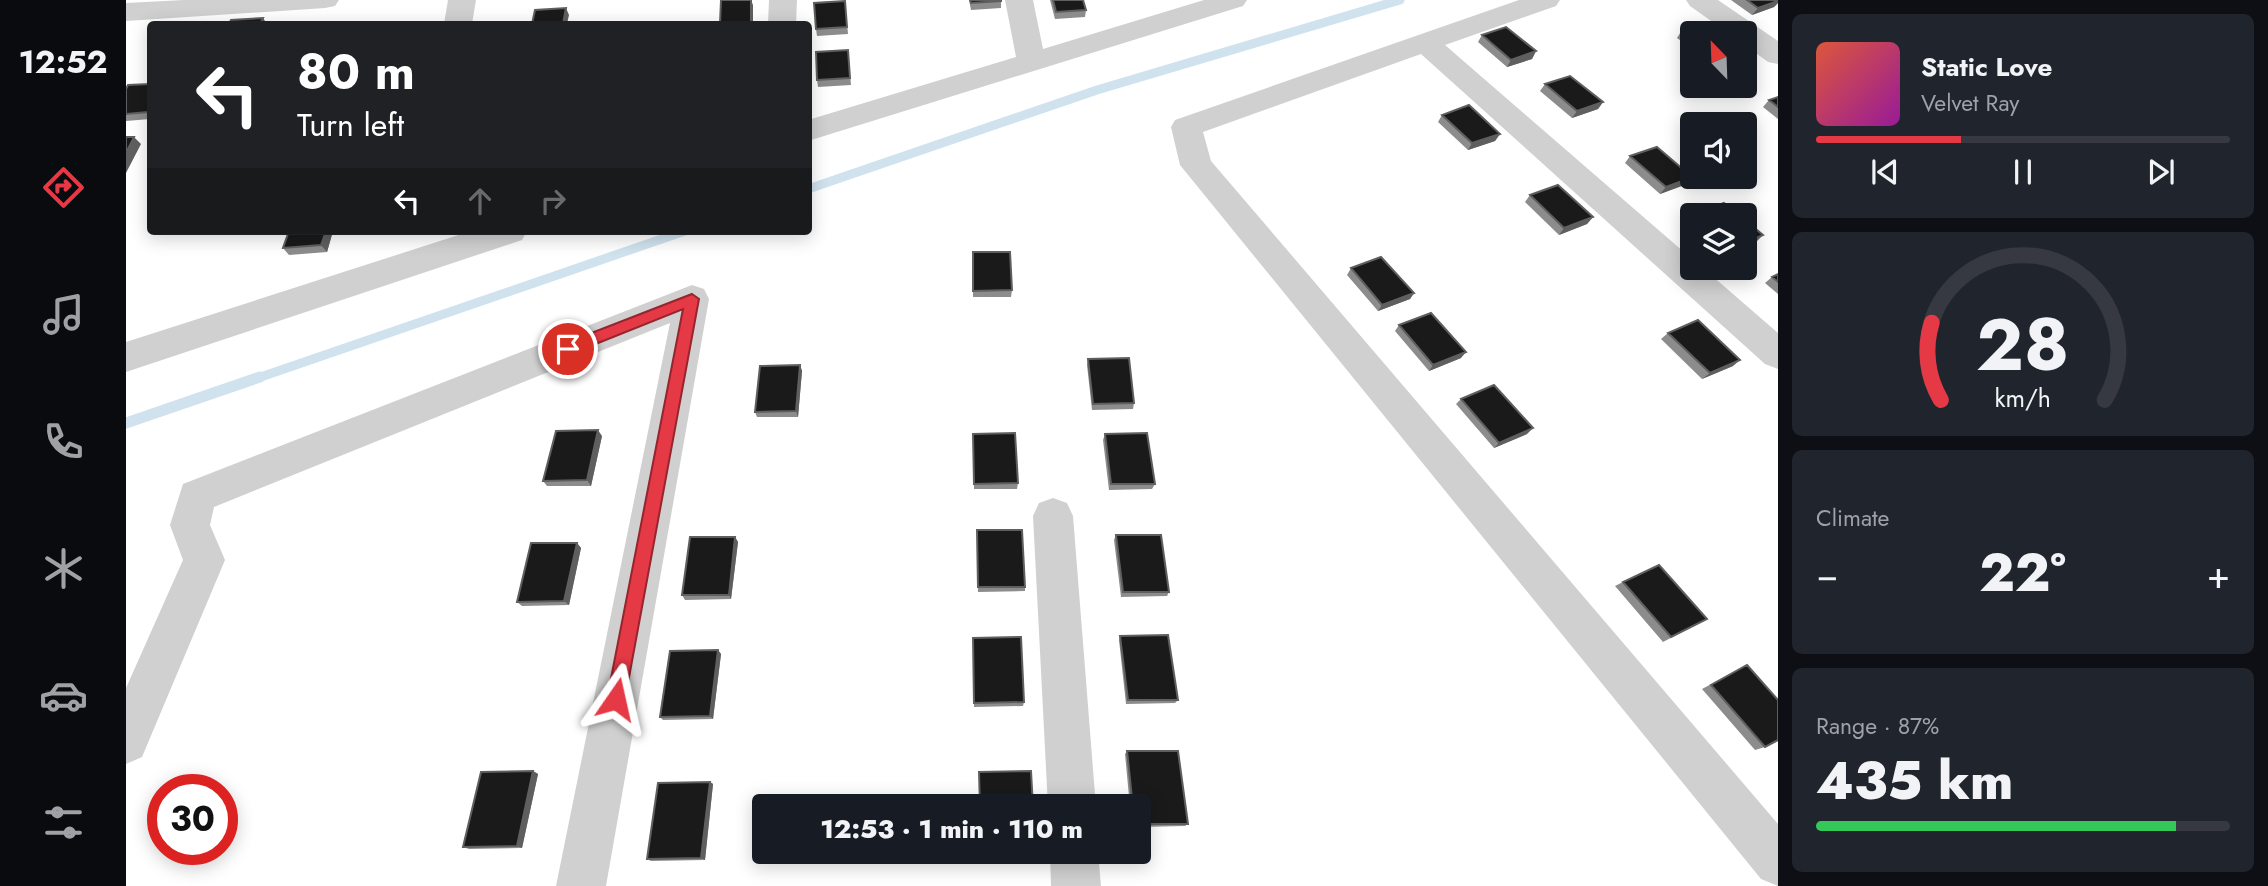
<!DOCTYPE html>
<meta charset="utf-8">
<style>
body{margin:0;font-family:Jost,sans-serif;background:#20242c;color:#f1f3f6;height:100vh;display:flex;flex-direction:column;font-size:26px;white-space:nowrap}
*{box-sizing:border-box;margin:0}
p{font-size:23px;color:#9ea1a6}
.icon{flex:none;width:38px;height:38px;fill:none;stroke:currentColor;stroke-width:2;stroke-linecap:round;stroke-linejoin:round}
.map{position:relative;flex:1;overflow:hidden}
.panel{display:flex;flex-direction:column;gap:14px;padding:14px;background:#0d0f14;width:490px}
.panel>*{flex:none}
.banner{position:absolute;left:21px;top:21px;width:665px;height:214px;border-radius:7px;box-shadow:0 4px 18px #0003;background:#202124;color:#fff;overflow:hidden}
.needle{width:46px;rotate:337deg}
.fabs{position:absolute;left:1554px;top:21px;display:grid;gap:14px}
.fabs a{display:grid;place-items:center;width:77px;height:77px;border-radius:7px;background:#171b24;box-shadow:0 4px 18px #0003;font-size:35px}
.speed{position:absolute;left:21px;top:774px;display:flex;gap:14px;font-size:35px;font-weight:700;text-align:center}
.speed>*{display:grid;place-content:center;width:91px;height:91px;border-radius:50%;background:#171b24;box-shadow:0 4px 18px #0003;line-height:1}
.speed .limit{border:10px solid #d22;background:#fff;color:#111}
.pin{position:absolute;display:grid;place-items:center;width:60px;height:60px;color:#fff;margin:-30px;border:4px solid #fff;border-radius:50%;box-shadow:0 2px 7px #0007}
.me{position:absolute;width:77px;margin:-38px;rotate:11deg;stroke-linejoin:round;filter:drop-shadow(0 0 5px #0008)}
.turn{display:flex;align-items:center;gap:24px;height:147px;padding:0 35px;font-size:32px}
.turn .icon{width:91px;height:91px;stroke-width:2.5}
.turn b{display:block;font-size:49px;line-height:60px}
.lanes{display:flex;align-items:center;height:66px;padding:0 35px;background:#0003;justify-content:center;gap:35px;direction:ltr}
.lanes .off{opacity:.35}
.big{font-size:52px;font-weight:800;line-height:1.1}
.panel .widget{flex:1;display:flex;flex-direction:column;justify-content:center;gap:10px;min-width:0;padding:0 24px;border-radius:10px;background:#20242c}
.panel .dial{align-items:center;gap:0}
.dial svg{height:182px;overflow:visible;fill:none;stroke:#363941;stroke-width:7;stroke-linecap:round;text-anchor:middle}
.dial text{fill:#f1f3f6;stroke:none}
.song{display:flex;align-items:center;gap:21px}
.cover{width:84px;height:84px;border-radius:10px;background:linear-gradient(135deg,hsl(10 70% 55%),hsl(300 70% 35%))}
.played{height:7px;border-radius:4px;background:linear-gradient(90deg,#e63946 35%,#363941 35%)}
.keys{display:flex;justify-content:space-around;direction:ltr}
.heat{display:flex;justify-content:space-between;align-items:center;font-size:38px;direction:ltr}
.charge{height:10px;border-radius:5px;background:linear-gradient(90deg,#34c759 87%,#363941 0)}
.trip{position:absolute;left:626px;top:794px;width:399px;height:70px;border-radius:7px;background:#171b24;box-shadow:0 4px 18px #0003;font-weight:800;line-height:70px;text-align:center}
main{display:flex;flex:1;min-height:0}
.tab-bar{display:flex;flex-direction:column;width:126px;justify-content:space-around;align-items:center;background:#090b0e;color:#9ea1a6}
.tab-bar .icon{width:49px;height:49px}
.tab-bar .on{color:#e63946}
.tab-bar b{font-size:32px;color:#f1f3f6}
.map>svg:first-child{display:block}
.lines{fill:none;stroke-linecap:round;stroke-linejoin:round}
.stream-far1{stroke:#cfe2ee;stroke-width:9}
.stream{stroke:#cfe2ee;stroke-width:11}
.minor{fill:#d0d0d0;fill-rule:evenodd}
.wall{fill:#8c8c8c}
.shaded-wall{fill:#5f5f5f}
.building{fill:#1a1a1a;stroke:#5f5f5f;stroke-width:2}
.route{fill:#e63946;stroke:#96252e;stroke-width:2}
</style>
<main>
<nav class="tab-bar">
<b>12:52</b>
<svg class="icon on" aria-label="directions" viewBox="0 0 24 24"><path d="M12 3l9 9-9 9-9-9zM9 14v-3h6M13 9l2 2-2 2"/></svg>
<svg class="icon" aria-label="music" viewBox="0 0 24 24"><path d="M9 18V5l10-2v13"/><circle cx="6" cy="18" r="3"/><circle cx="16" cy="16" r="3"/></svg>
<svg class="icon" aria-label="phone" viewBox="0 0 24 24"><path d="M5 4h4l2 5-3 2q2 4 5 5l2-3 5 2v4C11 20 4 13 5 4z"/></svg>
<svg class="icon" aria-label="climate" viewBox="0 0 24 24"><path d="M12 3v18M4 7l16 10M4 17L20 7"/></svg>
<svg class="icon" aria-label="car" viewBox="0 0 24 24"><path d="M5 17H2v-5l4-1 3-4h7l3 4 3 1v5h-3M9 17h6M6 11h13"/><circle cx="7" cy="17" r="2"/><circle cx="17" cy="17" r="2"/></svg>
<svg class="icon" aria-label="filters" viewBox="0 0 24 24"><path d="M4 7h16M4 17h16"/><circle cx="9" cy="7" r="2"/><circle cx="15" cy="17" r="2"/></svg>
</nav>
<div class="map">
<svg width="1652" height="886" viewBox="0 0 1652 886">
<rect width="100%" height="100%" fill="#fff"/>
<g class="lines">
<path class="stream-far1" d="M 682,189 L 971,90 L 1274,0
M 129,379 L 559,231"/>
<path class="stream" d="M 0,423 L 134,377"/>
<path class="minor" d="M 58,0 L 213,0 L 209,6 L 199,8 L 0,21 L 0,3 Z
M 322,0 L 350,0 L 346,24 L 318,24 Z
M 643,0 L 671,0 L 670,24 L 642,24 Z
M 879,0 L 907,0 L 917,49 L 1078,0 L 1121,0 L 1117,6 L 682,141 L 682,120 L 890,57 Z
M 1393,0 L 1434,0 L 1430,6 L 1319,45 L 1566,259 L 1566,268 L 1577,268 L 1652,333 L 1652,369 L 1639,364 L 1295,54 L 1077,132 L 1085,161 L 1652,824 L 1652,886 L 1635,879 L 1054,165 L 1045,127 L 1049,120 Z
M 1560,0 L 1592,0 L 1652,41 L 1652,64 L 1642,62 L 1619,45 L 1619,33 L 1602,33 L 1564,6 Z
M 345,231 L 401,231 L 396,240 L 0,372 L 0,342 Z
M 566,285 L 578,289 L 583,299 L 480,886 L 430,886 L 544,323 L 88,507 L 84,525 L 99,560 L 16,757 L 0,764 L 0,688 L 57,560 L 44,525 L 57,484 Z
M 927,498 L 941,503 L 947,516 L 970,807 L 922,807 L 907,516 L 913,503 Z
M 924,852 L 972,852 L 975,886 L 925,886 Z"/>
</g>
<path class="wall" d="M 843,0 L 875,0 L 875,8 L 845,10 Z
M 924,0 L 957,0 L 960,10 L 959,17 L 929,19 Z
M 1605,0 L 1652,0 L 1652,3 L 1648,7 L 1626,15 Z
M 719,1 L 722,34 L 691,36 L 690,29 Z
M 1556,30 L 1566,33 L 1566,49 L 1551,38 Z
M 1356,35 L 1410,51 L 1406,59 L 1381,67 L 1352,42 Z
M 722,50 L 725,85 L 692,87 L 691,80 Z
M 24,84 L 24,119 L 0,121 L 0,89 Z
M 1419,84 L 1477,102 L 1472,109 L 1446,118 L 1414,91 Z
M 1652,97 L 1652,119 L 1637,107 L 1643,100 Z
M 1316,115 L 1374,134 L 1369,141 L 1342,150 L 1312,122 Z
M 1504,156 L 1567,177 L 1561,184 L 1534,194 L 1499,163 Z
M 1404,195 L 1467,217 L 1461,224 L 1433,235 L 1399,202 Z
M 207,231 L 201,252 L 163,255 L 157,248 Z
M 847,252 L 886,290 L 885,297 L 847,297 Z
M 1225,268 L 1288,293 L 1284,299 L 1252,311 L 1221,275 Z
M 1652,274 L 1652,294 L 1639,283 L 1646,277 Z
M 1273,325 L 1335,358 L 1303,371 L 1269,331 Z
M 1542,333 L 1607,366 L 1576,379 L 1535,339 Z
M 962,359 L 1008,403 L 1007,409 L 966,410 L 961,365 Z
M 674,365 L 676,371 L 672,417 L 631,417 L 629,412 Z
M 1335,399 L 1401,434 L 1368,448 L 1330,404 Z
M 847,434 L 892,483 L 891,489 L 848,489 Z
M 979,434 L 1029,484 L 1026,489 L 983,490 L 977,440 Z
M 476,436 L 465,486 L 421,486 L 417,481 Z
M 851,530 L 899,587 L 899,591 L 852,592 Z
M 990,535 L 1043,592 L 1041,596 L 995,597 L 988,540 Z
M 609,537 L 612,542 L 605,599 L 559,600 L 556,595 Z
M 451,543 L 455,548 L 443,605 L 396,606 L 391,602 Z
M 1497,582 L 1581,619 L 1537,642 L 1489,586 Z
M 994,636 L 1052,700 L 1049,703 L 1000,704 L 993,640 Z
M 847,638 L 898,702 L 897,706 L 848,707 Z
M 592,650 L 595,654 L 587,719 L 537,720 L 534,717 Z
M 1621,665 L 1639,747 L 1629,750 L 1576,689 Z
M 1001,751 L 1062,824 L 1059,826 L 1013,827 L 1013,807 L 1004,807 L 999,754 Z
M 407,771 L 412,774 L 396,848 L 343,849 L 337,847 Z
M 584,782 L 587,784 L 579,860 L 525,861 L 521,859 Z"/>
<path class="shaded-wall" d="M 625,0 L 627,5 L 627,24 L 625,23 Z
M 1652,1 L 1652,3 L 1648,7 L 1626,15 L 1632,8 Z
M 440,8 L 443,15 L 441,24 L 437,24 Z
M 137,18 L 141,24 L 134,24 Z
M 1410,51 L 1406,59 L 1381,67 L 1385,60 Z
M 1477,102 L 1472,109 L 1446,118 L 1451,111 Z
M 1374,134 L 1369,141 L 1342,150 L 1346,143 Z
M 8,137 L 15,144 L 0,173 L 0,153 Z
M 1567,177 L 1561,184 L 1534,194 L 1540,187 Z
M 1467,217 L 1461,224 L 1433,235 L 1438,228 Z
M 200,231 L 207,231 L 201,252 L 195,245 Z
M 1637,235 L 1630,242 L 1619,247 L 1619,243 Z
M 1288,293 L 1284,299 L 1252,311 L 1256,305 Z
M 1340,352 L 1335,358 L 1303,371 L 1307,365 Z
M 1614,360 L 1607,366 L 1576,379 L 1584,373 Z
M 674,365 L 676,371 L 672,417 L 670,411 Z
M 1407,428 L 1401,434 L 1368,448 L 1373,443 Z
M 472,430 L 476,436 L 465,486 L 461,480 Z
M 609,537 L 612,542 L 605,599 L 603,595 Z
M 451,543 L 455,548 L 443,605 L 438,601 Z
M 592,650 L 595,654 L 587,719 L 584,716 Z
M 407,771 L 412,774 L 396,848 L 391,846 Z
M 584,782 L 587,784 L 579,860 L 575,858 Z"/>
<path class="building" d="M 595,0 L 625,0 L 625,23 L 594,24 Z
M 844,0 L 875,0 L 875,1 L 845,3 Z
M 927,0 L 957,0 L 960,10 L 930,12 Z
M 1621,0 L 1652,0 L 1652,1 L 1632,8 Z
M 719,1 L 721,27 L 690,29 L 688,3 Z
M 440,8 L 437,24 L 406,24 L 409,10 Z
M 137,18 L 134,24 L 103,24 L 105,20 Z
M 1580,23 L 1594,33 L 1566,33 L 1566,38 L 1556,30 Z
M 1380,27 L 1410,51 L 1385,60 L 1356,35 Z
M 722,50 L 724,78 L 691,80 L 690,52 Z
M 1444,76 L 1477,102 L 1451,111 L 1419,84 Z
M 24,84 L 24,107 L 22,112 L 0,114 L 0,89 L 2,85 Z
M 1652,97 L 1652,107 L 1643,100 Z
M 1343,105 L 1374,134 L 1346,143 L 1316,115 Z
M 0,137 L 8,137 L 0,153 Z
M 1531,147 L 1566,177 L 1567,177 L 1540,187 L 1504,156 Z
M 1432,185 L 1467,217 L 1438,228 L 1404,195 Z
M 1598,203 L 1613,215 L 1573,215 L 1571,213 Z
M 1619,220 L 1637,235 L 1619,243 Z
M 163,231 L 200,231 L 195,245 L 157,248 Z
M 847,252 L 884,252 L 886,290 L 847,291 Z
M 1255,257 L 1288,293 L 1256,305 L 1225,268 Z
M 1652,274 L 1652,282 L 1646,277 Z
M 1305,313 L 1340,352 L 1307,365 L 1273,325 Z
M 1572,320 L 1614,360 L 1584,373 L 1542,333 Z
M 1003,358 L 1008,403 L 967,404 L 962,359 Z
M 674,365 L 670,411 L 629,412 L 634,366 Z
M 1368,385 L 1407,428 L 1373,443 L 1335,399 Z
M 472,430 L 461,480 L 417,481 L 430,431 Z
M 889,433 L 892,483 L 848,484 L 847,434 Z
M 1021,433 L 1029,484 L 985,484 L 979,434 Z
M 851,530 L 896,530 L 899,587 L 852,587 Z
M 990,535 L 1035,535 L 1043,592 L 997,592 Z
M 564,537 L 609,537 L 603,595 L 556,595 Z
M 405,543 L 451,543 L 438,601 L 391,602 Z
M 1533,565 L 1581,619 L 1545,637 L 1497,582 Z
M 1042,635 L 1052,700 L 1002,700 L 994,636 Z
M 895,637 L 898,702 L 848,703 L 847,638 Z
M 592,650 L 584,716 L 534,717 L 544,651 Z
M 1621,665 L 1652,700 L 1652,740 L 1639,747 L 1585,685 Z
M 1001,751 L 1052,751 L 1062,824 L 1013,824 L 1013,807 L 1007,807 Z
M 407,771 L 391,846 L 337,847 L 355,772 Z
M 905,771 L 907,807 L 854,807 L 853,772 Z
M 584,782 L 575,858 L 521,859 L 532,783 Z"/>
<path class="route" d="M 566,294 L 573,299 L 499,699 L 497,706 L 490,709 L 484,706 L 481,699 L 557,309 L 442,355 L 435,349 L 437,344 Z"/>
</svg>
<div class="fabs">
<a><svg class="needle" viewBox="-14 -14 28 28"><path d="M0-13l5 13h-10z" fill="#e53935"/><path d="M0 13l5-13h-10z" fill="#9ea1a6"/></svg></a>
<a><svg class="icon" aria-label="sound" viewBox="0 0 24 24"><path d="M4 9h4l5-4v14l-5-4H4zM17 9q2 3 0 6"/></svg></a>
<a><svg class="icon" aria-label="layers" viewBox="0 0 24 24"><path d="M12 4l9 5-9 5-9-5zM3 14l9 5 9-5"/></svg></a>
</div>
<div class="speed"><div class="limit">30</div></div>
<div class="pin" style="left:442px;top:349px;background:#d93025"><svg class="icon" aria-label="arrive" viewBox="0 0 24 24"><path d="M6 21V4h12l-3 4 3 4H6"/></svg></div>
<svg class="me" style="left:490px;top:699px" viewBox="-20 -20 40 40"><path d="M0-17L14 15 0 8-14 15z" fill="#e63946" stroke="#fff" stroke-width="4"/></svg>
<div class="trip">12:53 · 1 min · 110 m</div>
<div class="banner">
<div class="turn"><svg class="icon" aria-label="left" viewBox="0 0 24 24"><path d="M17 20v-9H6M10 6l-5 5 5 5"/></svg><div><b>80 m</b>Turn left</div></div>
<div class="lanes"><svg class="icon" aria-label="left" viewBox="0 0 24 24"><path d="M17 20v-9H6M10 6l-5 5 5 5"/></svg><svg class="icon off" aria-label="ahead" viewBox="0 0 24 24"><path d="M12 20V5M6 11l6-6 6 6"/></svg><svg class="icon off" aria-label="right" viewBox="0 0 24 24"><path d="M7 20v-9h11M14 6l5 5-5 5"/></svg></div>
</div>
</div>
<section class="panel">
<div class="widget">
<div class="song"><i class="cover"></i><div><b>Static Love</b><p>Velvet Ray</p></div></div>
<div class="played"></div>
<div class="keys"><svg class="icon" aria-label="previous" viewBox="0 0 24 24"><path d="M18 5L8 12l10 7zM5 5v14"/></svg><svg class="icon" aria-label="pause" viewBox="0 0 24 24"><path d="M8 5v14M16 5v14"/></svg><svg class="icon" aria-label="next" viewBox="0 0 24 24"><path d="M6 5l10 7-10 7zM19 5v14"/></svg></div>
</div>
<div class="widget dial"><svg viewBox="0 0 100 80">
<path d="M14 69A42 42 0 1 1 86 69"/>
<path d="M14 69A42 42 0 0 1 10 35" stroke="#e63946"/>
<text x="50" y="56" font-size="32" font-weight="700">28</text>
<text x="50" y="72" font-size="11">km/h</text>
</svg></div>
<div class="widget"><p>Climate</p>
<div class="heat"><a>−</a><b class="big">22°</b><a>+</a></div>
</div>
<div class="widget"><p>Range · 87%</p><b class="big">435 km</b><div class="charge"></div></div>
</section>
</main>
